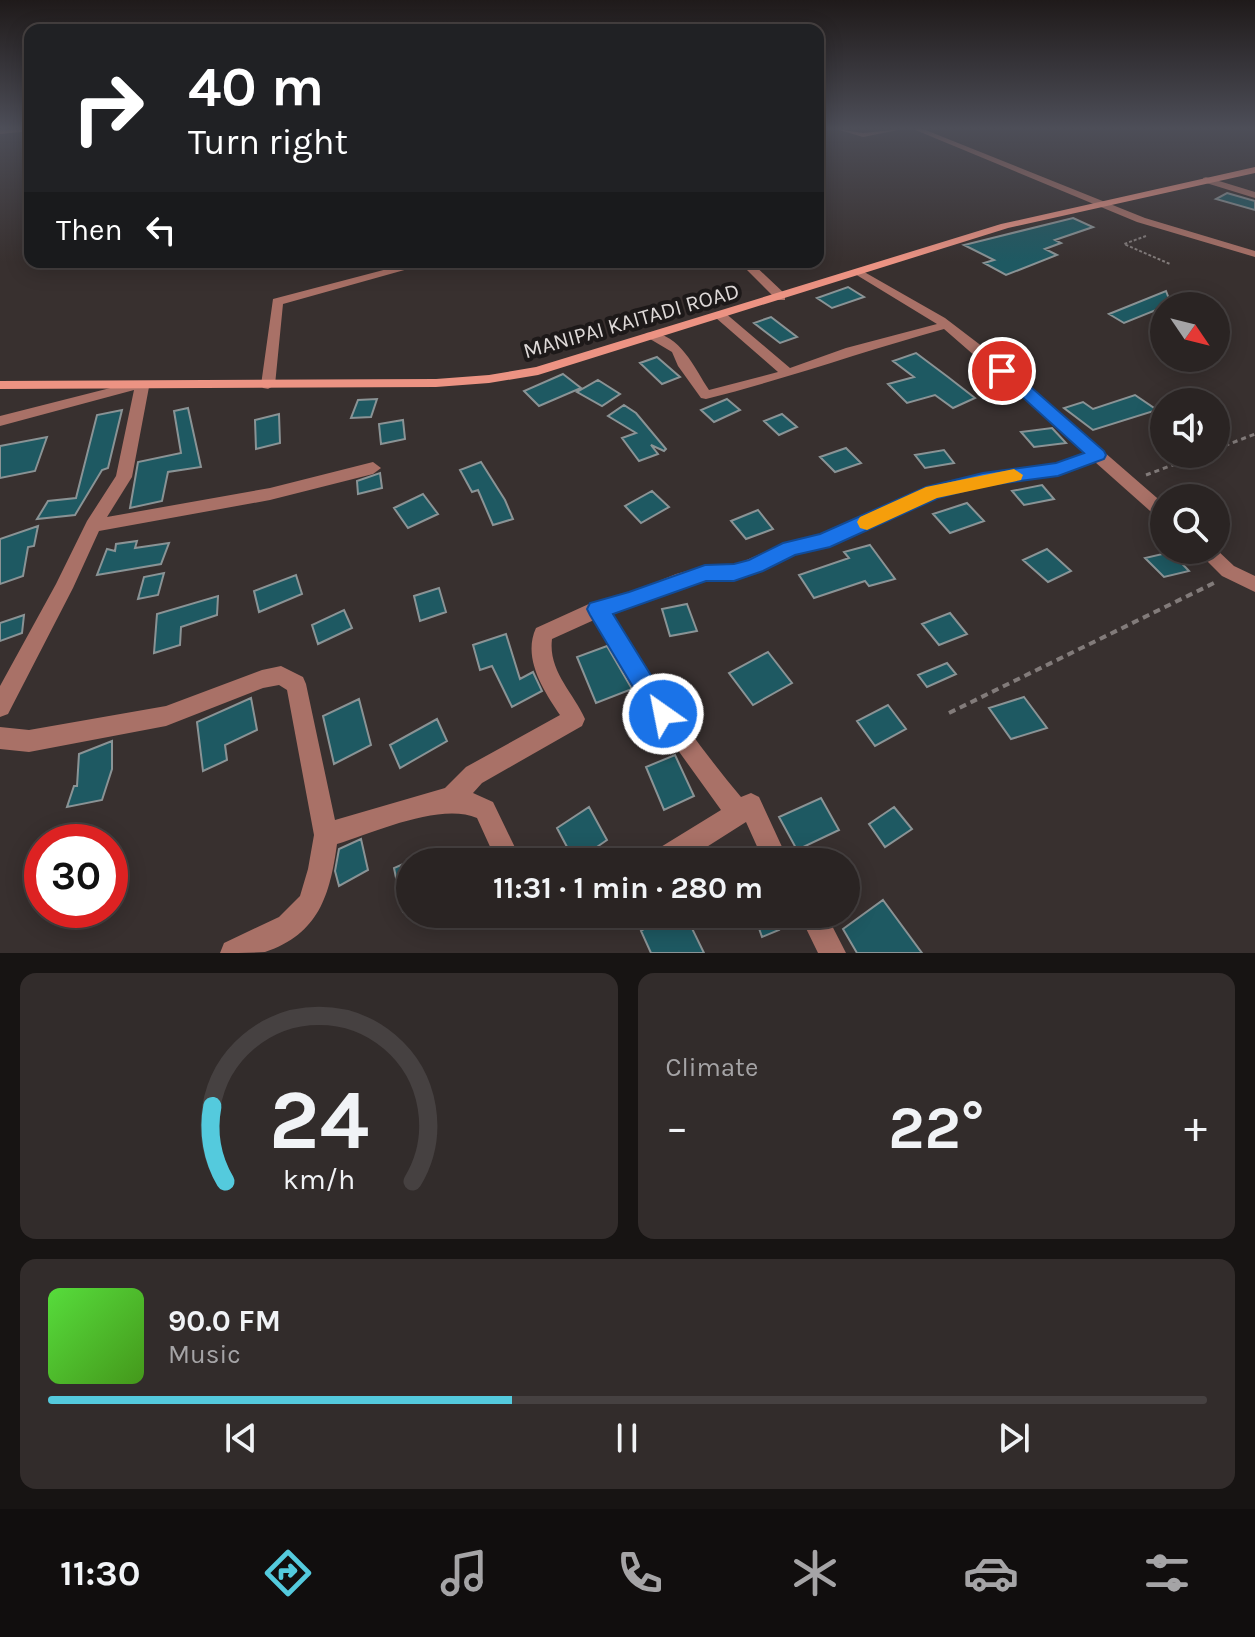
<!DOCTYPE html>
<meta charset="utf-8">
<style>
body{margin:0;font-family:Karla,sans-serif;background:#322c2b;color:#f1f3f6;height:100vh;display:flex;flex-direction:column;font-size:30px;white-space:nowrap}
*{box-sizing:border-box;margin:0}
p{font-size:26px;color:#a5a4a6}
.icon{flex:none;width:44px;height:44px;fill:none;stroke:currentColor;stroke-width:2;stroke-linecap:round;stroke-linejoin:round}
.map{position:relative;height:953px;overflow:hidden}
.drawer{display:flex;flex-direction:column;gap:20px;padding:20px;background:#171413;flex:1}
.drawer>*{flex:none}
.banner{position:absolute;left:24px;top:24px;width:800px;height:244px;border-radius:16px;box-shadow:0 4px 20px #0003,0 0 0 2px #464141;background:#202124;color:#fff;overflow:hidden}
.needle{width:52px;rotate:125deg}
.tools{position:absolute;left:1150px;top:292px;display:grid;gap:16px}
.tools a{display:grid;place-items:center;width:80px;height:80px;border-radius:50%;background:#2a2423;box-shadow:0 4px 20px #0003,0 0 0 2px #464141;font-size:40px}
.speed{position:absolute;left:24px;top:824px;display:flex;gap:16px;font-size:40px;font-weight:700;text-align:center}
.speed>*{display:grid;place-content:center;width:104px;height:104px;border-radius:50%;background:#2a2423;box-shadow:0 4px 20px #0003,0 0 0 2px #464141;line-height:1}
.speed .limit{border:12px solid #d22;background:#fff;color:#111}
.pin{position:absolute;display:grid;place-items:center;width:68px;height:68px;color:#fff;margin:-34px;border:4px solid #fff;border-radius:50%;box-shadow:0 2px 8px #0007}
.me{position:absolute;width:88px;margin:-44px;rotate:327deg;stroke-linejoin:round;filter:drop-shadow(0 0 6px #0008)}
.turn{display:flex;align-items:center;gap:28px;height:168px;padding:0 32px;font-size:36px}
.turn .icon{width:104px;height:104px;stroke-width:2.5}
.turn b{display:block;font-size:56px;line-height:68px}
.then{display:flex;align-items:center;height:76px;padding:0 32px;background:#0003;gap:16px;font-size:30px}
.big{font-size:60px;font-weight:700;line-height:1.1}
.drawer .card{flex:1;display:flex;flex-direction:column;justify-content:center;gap:12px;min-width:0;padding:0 28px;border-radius:16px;background:#322c2b}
.drawer .dial{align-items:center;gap:0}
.dial svg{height:208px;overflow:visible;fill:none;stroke:#464141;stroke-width:7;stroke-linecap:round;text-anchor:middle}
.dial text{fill:#f1f3f6;stroke:none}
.song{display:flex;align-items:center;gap:24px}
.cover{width:96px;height:96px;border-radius:12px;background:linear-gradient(135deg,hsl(110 70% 55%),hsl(100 70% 35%))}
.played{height:8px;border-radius:4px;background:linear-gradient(90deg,#54cadd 40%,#464141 40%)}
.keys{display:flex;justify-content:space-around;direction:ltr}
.heat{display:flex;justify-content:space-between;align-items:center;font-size:44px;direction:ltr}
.drawer .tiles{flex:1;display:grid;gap:20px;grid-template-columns:1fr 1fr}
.card:last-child{grid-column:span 2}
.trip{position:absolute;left:396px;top:848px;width:464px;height:80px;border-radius:40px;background:#2a2423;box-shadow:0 4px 20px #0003,0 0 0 2px #464141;font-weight:700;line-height:80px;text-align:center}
.menu{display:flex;height:128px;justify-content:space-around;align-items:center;background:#110e0e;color:#a5a4a6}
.menu .icon{width:56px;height:56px}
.menu .on{color:#54cadd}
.menu b{font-size:36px;color:#f1f3f6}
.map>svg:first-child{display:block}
.building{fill:#1e5962;stroke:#8a9395;stroke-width:2}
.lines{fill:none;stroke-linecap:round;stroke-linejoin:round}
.path-far2{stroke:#827b7a;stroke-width:2;stroke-dasharray:3 2;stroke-linecap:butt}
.path-far1{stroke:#827b7a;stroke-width:3;stroke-dasharray:5 4;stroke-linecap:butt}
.path{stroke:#827b7a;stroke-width:4;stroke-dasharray:7 5;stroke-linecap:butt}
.minor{fill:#a97167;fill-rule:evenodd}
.secondary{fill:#ec9383;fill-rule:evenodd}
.route{fill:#1a73e8;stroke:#114b97;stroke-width:2}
.slow{fill:#f59e0b}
.labels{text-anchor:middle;stroke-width:8;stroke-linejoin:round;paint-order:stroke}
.far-street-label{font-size:22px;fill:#ded9d8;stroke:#1d1919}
</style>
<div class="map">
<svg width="1255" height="953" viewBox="0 0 1255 953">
<rect width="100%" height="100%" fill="#38302f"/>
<path class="building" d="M 1227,193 L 1255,201 L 1255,210 L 1216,199 Z
M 1073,218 L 1093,227 L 1055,240 L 1061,243 L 1045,249 L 1057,255 L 1006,275 L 984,263 L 994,260 L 964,245 Z
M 848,287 L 864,297 L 832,308 L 817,298 Z
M 1166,291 L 1171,304 L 1124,323 L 1109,314 Z
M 771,317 L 797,337 L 780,343 L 754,323 Z
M 916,353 L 948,377 L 975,398 L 953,408 L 935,395 L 907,403 L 888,384 L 914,377 L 893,361 Z
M 657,357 L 680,377 L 662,384 L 640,363 Z
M 563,374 L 581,388 L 539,406 L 524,391 Z
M 598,380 L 620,394 L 602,406 L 577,392 Z
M 1135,395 L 1157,410 L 1093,430 L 1064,408 L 1083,402 L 1093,409 Z
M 377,399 L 371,417 L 351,418 L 358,400 Z
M 727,399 L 740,410 L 714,422 L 701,410 Z
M 624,405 L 636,413 L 666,449 L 664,451 L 651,445 L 658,454 L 639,461 L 622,438 L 636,433 L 608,416 Z
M 188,408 L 201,467 L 168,472 L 162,501 L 130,508 L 138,462 L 181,453 L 174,411 Z
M 122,410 L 108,468 L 102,470 L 75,515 L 37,519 L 48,501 L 76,498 L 97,415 Z
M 279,414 L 280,443 L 256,449 L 255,420 Z
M 782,414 L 797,427 L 779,435 L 764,421 Z
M 403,420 L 405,439 L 381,444 L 379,424 Z
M 1052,428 L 1066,443 L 1034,447 L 1021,432 Z
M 47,437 L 35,471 L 0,478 L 0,446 Z
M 846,448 L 861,463 L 835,472 L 820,457 Z
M 944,450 L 954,463 L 925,468 L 915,455 Z
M 481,462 L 505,500 L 513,519 L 493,525 L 478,490 L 472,492 L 460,470 Z
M 380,473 L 382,488 L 358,494 L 357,481 Z
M 1042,485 L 1054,499 L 1024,505 L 1012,491 Z
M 652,491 L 669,507 L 641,523 L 625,506 Z
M 423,494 L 438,514 L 408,528 L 394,508 Z
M 967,503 L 984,521 L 950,533 L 933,514 Z
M 758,510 L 773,529 L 746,539 L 731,521 Z
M 38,526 L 34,546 L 28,547 L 23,576 L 0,584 L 0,539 Z
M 137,541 L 135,548 L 169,543 L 161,564 L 97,575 L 107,549 L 115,551 L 116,544 Z
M 870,545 L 895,579 L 869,586 L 865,581 L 814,598 L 799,575 L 849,558 L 844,552 Z
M 1047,549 L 1071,571 L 1048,582 L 1023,560 Z
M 1171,552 L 1189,571 L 1164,577 L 1145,558 Z
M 164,573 L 158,595 L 138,599 L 144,577 Z
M 296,575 L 302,594 L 259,612 L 254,591 Z
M 439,588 L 446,612 L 420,621 L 414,596 Z
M 218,596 L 217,615 L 181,627 L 180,645 L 154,653 L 157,614 Z
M 687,604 L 697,631 L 670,636 L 662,609 Z
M 344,610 L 352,628 L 318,644 L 312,625 Z
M 950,613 L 967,634 L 939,645 L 922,624 Z
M 24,615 L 22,633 L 0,641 L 0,623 Z
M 506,634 L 520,679 L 533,672 L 542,691 L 512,707 L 492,666 L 480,670 L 473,645 Z
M 607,646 L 632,689 L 596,703 L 577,657 Z
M 768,652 L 792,683 L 753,705 L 729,673 Z
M 947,663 L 956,674 L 927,687 L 918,675 Z
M 1024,697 L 1047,728 L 1011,739 L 989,708 Z
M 251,698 L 257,730 L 225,745 L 227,760 L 203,771 L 197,722 Z
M 359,699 L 371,745 L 334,764 L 323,716 Z
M 888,705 L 906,729 L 875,746 L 857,721 Z
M 437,719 L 447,741 L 400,768 L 390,745 Z
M 112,741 L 112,769 L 102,800 L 67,807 L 74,786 L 77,786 L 79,754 Z
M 675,755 L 694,796 L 664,810 L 646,767 Z
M 821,798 L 839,830 L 797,850 L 779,817 Z
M 589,807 L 607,840 L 575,862 L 557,828 Z
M 894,807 L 912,829 L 885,847 L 869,824 Z
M 361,839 L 368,870 L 339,886 L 335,871 L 339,849 Z
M 410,861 L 410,912 L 403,912 L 394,868 Z
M 883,900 L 922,953 L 857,953 L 843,929 Z
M 668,914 L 685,914 L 704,953 L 651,953 L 641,931 Z
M 754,914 L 773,914 L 779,930 L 762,937 Z"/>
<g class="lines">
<path class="path-far2" d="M 1146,236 L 1124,244 L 1170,264"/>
<path class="path-far1" d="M 1216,449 L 1255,434
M 1146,475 L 1202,454"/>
<path class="path" d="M 949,713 L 1216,582"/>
<path class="minor" d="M 30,129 L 30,131 L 0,134 L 0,130 Z
M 836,129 L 863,133 L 903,129 L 863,137 Z
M 913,129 L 923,129 L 1145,218 L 1255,251 L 1255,257 L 1137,222 Z
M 1206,177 L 1255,192 L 1255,198 L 1203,182 L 1203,178 Z
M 414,262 L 433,262 L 283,304 L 275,385 L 268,389 L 263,388 L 261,385 L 273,299 Z
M 739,262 L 751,262 L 785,294 L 785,300 L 777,300 Z
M 859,269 L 945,318 L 983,347 L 1164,504 L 1164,520 L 1158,518 L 1095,462 L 1058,475 L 983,486 L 937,497 L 829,546 L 794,554 L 740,578 L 705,580 L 611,614 C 651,677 693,740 741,797 L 751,793 L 759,797 L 789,862 L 764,862 L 746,822 L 683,862 L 648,862 L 651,853 L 721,810 L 657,721 L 594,620 L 552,639 C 548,671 573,692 585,719 L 582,726 L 482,783 L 473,793 L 493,802 L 522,862 L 497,862 L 477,818 C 441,802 375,832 337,844 C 330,895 319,934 265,952 C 252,953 234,953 220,953 L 224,943 L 279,917 L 300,896 L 308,869 L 314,835 L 287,690 L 279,685 L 263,688 L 166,726 L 29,752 L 0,749 L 0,727 L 29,730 L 166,706 L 262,670 L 281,666 L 303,677 L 306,684 L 335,820 L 445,788 L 466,767 L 560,715 C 544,691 522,658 536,628 L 591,603 L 627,594 L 676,574 L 705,566 L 733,566 L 785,543 L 820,535 L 927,488 L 983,474 L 1056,464 L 1086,453 L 944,329 C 864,351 786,379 706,399 L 701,398 L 678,366 L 672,352 L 645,336 L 646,333 C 679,330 694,368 709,390 L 778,372 L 716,318 L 716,312 L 724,312 L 790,368 L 846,348 L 937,324 L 855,274 L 853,272 Z
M 130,383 L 136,386 L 142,383 L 149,387 L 132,477 L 107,517 L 270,488 L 373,462 L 381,468 L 373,474 L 270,500 L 99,531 L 73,588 L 8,714 L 0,717 L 0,686 L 56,584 L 87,521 L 116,476 L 134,390 L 0,426 L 0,416 Z
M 1216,549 L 1234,566 L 1255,576 L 1255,592 L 1222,576 L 1196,550 Z
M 799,914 L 826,914 L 846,953 L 818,953 Z"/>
<path class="secondary" d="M 1255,167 L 1255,173 L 1008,228 L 538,375 L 489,383 L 436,387 L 0,389 L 0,381 L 436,379 L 489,375 L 536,367 L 1001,224 Z"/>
</g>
<linearGradient id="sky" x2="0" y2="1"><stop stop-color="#1f1a1a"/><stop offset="0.49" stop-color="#4d4e58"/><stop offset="1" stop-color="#4d4e58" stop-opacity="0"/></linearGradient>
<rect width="1255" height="262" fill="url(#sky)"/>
<path class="route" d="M 1002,366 L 1008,367 L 1104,451 L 1106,455 L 1104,459 L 1058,476 L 983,486 L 938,498 L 830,547 L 795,555 L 763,571 L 734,581 L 706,581 L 613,614 L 675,714 L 671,722 L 663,725 L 654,722 L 590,615 L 587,609 L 590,603 L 629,592 L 705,565 L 734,564 L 749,560 L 783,543 L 820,534 L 926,487 L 983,473 L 1056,463 L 1084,453 L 997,374 L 997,367 Z"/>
<path class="slow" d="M 1014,469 L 1023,475 L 1021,480 L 937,498 L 867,530 L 860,528 L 857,522 L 860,517 L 926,487 Z"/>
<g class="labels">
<g class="far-street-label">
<text transform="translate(631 320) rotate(-16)" y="8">MANIPAI KAITADI ROAD</text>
</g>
</g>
</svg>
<div class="tools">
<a><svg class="needle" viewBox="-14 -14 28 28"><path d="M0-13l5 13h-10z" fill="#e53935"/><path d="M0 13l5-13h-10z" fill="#a5a4a6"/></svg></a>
<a><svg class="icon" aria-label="sound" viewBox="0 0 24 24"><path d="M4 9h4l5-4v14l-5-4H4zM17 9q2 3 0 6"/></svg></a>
<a><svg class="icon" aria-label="search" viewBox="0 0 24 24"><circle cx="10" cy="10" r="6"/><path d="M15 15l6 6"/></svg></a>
</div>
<div class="speed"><div class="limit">30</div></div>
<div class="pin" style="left:1002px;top:371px;background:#d93025"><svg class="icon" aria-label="arrive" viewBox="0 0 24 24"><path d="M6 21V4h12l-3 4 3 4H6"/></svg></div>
<svg class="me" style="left:663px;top:714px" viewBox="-20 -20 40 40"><circle r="17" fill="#1a73e8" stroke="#fff" stroke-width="3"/><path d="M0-11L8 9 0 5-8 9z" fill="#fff"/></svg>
<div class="trip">11:31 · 1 min · 280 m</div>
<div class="banner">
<div class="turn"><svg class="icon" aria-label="right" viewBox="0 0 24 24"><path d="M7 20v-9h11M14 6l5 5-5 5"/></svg><div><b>40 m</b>Turn right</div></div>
<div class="then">Then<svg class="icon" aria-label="left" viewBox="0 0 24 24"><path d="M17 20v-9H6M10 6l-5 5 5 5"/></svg></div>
</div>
</div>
<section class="drawer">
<div class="tiles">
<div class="card dial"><svg viewBox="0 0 100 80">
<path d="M14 69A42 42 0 1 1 86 69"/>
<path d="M14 69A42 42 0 0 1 9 40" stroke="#54cadd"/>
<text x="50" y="56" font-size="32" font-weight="700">24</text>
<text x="50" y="72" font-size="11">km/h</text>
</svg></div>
<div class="card"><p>Climate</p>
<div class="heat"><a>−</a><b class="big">22°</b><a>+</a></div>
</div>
<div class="card">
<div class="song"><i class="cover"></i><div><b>90.0 FM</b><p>Music</p></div></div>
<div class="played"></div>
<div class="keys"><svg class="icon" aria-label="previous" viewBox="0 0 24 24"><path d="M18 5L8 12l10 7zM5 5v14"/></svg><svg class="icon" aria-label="pause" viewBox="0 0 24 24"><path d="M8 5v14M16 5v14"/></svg><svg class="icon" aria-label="next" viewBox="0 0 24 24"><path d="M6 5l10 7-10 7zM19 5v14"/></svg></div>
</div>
</div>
</section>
<nav class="menu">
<b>11:30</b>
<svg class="icon on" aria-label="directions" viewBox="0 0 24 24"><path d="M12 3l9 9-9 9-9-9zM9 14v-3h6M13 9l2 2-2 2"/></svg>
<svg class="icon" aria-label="music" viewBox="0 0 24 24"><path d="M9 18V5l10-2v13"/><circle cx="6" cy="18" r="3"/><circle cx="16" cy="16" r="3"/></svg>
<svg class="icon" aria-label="phone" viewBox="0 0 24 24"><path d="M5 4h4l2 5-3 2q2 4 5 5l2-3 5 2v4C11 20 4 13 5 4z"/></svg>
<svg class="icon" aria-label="climate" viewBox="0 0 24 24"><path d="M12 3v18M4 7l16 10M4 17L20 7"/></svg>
<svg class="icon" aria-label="car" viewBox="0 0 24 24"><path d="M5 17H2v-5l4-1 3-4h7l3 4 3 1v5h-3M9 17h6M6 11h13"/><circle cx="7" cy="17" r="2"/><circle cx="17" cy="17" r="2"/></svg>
<svg class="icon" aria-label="filters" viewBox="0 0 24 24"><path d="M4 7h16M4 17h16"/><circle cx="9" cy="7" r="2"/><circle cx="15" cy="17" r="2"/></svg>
</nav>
